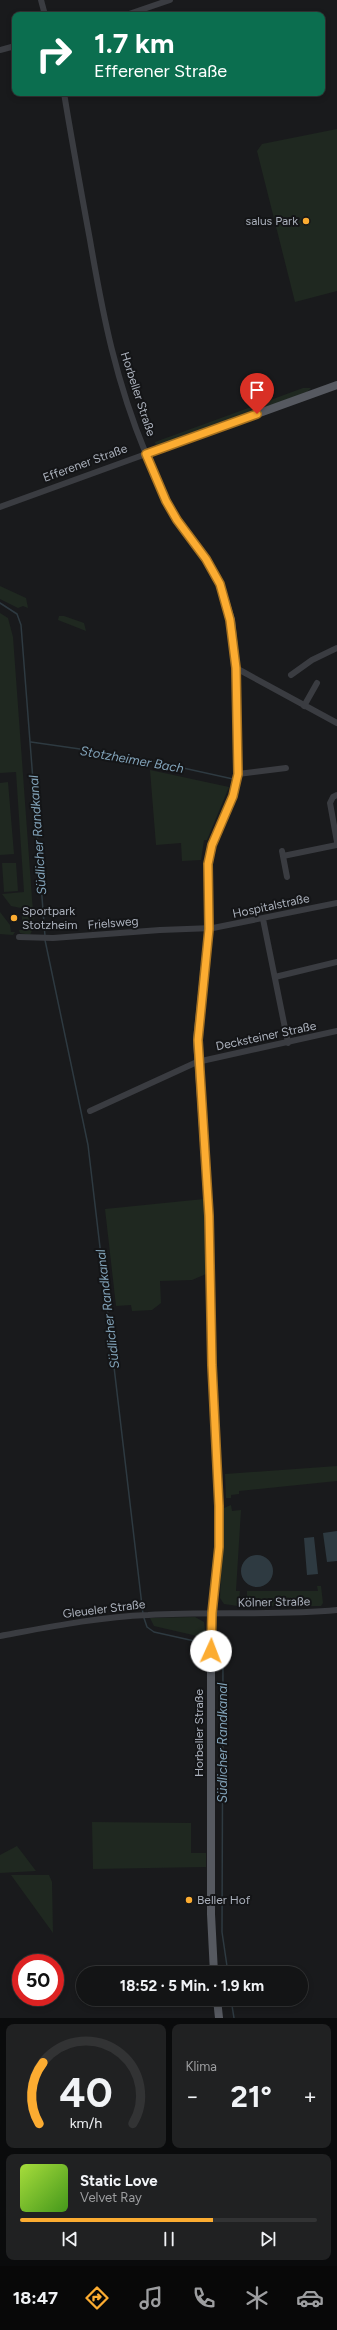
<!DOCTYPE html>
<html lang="de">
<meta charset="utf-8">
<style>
body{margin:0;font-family:Figtree,sans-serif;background:#202122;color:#f1f3f6;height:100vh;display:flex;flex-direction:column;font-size:15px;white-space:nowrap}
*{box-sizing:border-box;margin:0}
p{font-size:13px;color:#9d9ea0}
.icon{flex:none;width:22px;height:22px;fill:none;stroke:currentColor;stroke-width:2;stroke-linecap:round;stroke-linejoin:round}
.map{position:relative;height:2018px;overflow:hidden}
.side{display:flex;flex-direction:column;gap:6px;padding:6px;background:#0a0b0c;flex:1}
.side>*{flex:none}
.banner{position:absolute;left:12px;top:12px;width:313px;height:84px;border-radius:8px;box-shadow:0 2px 6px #0003,0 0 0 1px #323334;background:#0b6e4f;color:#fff;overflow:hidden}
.speed{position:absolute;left:12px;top:1954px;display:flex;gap:8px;font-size:20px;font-weight:700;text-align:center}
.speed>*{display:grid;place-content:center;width:52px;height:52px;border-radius:50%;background:#131415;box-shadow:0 2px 6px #0003,0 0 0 1px #323334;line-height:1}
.speed .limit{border:6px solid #d22;background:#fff;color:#111}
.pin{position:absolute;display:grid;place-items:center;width:34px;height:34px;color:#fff;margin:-41px -17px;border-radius:50% 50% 50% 0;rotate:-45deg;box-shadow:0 0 4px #0007}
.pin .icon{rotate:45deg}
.me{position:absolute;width:44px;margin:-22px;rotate:2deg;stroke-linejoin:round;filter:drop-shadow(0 0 3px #0008)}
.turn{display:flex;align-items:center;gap:14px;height:84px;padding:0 16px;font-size:18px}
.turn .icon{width:52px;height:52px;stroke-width:2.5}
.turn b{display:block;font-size:28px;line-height:34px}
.big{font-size:30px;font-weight:700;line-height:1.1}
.side .card{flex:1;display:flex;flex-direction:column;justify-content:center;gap:6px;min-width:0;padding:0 14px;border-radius:8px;background:#202122}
.side .dial{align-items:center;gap:0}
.dial svg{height:104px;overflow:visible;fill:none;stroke:#323334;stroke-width:7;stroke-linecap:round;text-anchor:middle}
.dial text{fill:#f1f3f6;stroke:none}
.song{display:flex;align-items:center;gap:12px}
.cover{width:48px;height:48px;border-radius:6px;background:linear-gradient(135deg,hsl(80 70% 55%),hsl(100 70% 35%))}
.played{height:4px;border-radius:2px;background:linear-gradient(90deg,#fcac31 65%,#323334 65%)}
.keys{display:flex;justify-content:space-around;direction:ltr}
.heat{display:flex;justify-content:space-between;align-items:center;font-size:22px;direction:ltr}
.side .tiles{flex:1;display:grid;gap:6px;grid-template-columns:1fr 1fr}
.card:last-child{grid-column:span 2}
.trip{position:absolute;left:76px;top:1966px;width:232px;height:40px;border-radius:20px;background:#131415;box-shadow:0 2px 6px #0003,0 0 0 1px #323334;font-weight:700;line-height:40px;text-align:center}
.tab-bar{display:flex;height:64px;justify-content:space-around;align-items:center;background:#080808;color:#9d9ea0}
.tab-bar .icon{width:28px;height:28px}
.tab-bar .current{color:#fcac31}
.tab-bar b{font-size:18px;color:#f1f3f6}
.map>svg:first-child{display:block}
.green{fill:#1f2820}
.water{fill:#2e3a41}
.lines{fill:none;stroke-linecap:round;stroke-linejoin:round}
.stream{stroke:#2e3a41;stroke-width:1.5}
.minor{stroke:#3a3c41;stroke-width:6}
.major{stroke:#565960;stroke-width:8}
.route-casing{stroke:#a47020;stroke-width:10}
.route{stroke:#fcac31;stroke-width:7}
.poi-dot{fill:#fcac31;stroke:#141517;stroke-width:1.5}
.labels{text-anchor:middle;stroke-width:4;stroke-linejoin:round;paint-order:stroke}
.poi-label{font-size:12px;fill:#abb1bc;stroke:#141517;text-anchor:start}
.street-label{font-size:12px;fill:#abb1bc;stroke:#141517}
.water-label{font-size:13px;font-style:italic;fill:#81a2b8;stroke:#141517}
</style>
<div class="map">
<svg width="337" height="2018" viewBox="0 0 337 2018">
<rect width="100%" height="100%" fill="#191a1c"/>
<path class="green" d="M 337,129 L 337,291 L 295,302 L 257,151 L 262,144 Z
M 303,388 L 311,388 L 307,392 L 156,446 L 155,442 Z
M 0,586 L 26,598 L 28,608 L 23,606 L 18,608 L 0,599 Z
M 0,613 L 8,618 L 13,637 L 34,926 L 30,935 L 20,933 L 19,930 L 23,930 L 21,908 L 11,906 L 2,894 L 24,892 L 16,772 L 0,773 Z
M 59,616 L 64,616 L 84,623 L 86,631 L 58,620 Z
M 150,770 L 229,787 L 207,840 L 204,840 L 201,860 L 182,861 L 181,843 L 156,845 Z
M 8,782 L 14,854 L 0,855 L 0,783 Z
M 2,863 L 16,863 L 18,891 L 4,892 Z
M 0,912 L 10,925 L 11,932 L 15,932 L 13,935 L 0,934 Z
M 204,1199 L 206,1274 L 192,1280 L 160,1281 L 161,1303 L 152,1310 L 132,1311 L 131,1305 L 116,1306 L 105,1209 Z
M 337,1466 L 337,1481 L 239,1491 L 239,1494 L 231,1495 L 231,1498 L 226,1498 L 225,1474 Z
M 231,1505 L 232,1511 L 241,1510 L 236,1591 L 240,1591 L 238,1606 L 224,1604 L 220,1598 L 224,1508 Z
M 317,1586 L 321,1586 L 323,1603 L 321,1606 L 247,1606 L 247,1591 L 318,1591 Z
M 195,1617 L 204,1622 L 206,1638 L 154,1626 L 150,1618 Z
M 92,1822 L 191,1823 L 191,1853 L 206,1853 L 206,1867 L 93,1869 Z
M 17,1846 L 36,1871 L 0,1873 L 0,1855 Z
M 11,1875 L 49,1875 L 52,1882 L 53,1933 Z"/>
<path class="water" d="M 337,1531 L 337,1561 L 327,1562 L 323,1533 Z
M 314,1537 L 318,1574 L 307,1575 L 304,1538 Z
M241 1571a16 16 0 1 1 32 0a16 16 0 1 1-32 0Z"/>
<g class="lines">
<path class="stream" d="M 0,603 L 17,614 L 21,625 L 45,936
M 31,742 L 129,756 L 233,779
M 45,940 L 88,1145 L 143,1614
M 144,1618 L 147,1627 L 154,1632 L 208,1644
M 214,1646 L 219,1648 L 223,1656 L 222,1932 L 228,1973
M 231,1999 L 234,2018"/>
<path class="minor" d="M 41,0 L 45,15
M 126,15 L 170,0
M 0,50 L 15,46
M 0,507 L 146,454 C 116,382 103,316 90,240 C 81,191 72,142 64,93
M 236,668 L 337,723
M 291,675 L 312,660 L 337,648
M 304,706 L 317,683
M 238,774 L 286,768
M 337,795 L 333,797 L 330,803 L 337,842
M 282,851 L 287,877
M 283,856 L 337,845
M 263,919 L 288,1043
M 19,937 L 53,938 L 160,930 L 213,928 L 337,903
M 275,977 L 337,962
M 90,1111 L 197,1062 L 337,1031
M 0,1636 C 49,1627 98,1617 148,1615 C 211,1611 274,1616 337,1610"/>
<path class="major" d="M 214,1973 L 211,1914 L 211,1651 L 212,1613 L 219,1547 L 219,1506 L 212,1365 L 209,1216 L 197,1040 L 209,929 L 208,864 L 212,845 L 233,796 L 238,774 L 236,668 L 231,620 L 220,584 L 206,559 L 177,520 L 166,501 L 146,454 L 337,385
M 217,1999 L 219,2018"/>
</g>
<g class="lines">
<defs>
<path id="route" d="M 211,1651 L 212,1613 L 219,1547 L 219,1506 L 212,1365 L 209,1216 L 198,1040 L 209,929 L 208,864 L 212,845 L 233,796 L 238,774 L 236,668 L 230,620 L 220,584 L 206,559 L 177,520 L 166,501 L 146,454 L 257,414"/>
</defs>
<use href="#route" class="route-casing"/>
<use href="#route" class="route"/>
</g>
<g class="poi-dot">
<circle cx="306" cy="221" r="4"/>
<circle cx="14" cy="918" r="4"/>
<circle cx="189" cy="1900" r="4"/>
</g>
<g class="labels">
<g class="poi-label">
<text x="298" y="225" text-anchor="end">salus Park</text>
<text x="22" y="915">Sportpark<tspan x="22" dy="14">Stotzheim</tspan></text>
<text x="197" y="1904">Beller Hof</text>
</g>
<g class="street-label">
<text transform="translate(138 394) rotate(72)" y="4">Horbeller Straße</text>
<text transform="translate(85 463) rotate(-20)" y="4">Efferener Straße</text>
<text transform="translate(271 906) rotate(-12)" y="4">Hospitalstraße</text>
<text transform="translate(113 923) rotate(-5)" y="4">Frielsweg</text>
<text transform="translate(266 1036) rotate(-12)" y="4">Decksteiner Straße</text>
<text transform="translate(274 1602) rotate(-1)" y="4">Kölner Straße</text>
<text transform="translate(104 1609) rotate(-7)" y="4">Gleueler Straße</text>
<text transform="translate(199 1733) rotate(-90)" y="4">Horbeller Straße</text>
</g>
<g class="water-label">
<text transform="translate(132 759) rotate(10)" y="5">Stotzheimer Bach</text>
<text transform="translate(37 835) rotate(-94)" y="5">Südlicher Randkanal</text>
<text transform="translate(107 1309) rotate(-97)" y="5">Südlicher Randkanal</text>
<text transform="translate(222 1743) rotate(-90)" y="5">Südlicher Randkanal</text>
</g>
</g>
</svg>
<div class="speed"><div class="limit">50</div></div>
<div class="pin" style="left:257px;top:414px;background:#d93025"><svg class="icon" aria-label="arrive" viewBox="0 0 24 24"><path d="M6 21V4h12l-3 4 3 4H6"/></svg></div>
<svg class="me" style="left:211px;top:1651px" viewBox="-20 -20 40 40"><circle r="19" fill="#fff"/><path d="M0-13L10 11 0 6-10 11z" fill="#fcac31"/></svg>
<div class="trip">18:52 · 5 Min. · 1.9 km</div>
<div class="banner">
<div class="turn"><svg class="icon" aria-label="right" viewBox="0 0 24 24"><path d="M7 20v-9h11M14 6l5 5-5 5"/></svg><div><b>1.7 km</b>Efferener Straße</div></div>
</div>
</div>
<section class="side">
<div class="tiles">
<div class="card dial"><svg viewBox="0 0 100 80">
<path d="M14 69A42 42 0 1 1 86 69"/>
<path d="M14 69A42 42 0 0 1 17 22" stroke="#fcac31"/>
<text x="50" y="56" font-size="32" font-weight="700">40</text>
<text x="50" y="72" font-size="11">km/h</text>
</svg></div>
<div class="card"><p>Klima</p>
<div class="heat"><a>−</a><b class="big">21°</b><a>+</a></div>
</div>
<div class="card">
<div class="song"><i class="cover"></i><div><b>Static Love</b><p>Velvet Ray</p></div></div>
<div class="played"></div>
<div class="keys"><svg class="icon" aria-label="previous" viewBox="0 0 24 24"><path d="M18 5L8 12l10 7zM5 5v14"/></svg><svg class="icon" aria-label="pause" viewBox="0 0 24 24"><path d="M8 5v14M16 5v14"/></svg><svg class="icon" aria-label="next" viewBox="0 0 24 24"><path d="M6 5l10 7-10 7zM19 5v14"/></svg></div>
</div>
</div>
</section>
<nav class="tab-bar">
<b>18:47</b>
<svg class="icon current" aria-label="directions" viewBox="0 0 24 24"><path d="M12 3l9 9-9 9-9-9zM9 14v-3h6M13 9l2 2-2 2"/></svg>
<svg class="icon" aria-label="music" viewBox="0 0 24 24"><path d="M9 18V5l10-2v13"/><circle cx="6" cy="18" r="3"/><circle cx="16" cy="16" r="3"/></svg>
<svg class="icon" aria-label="phone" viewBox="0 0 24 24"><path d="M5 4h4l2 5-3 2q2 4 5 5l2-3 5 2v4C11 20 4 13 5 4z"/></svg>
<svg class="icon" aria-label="climate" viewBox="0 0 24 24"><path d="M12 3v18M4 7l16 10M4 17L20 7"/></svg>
<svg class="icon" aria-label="car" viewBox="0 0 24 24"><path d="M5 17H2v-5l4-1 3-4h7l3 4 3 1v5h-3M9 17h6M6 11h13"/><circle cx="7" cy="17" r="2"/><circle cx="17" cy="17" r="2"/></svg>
</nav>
